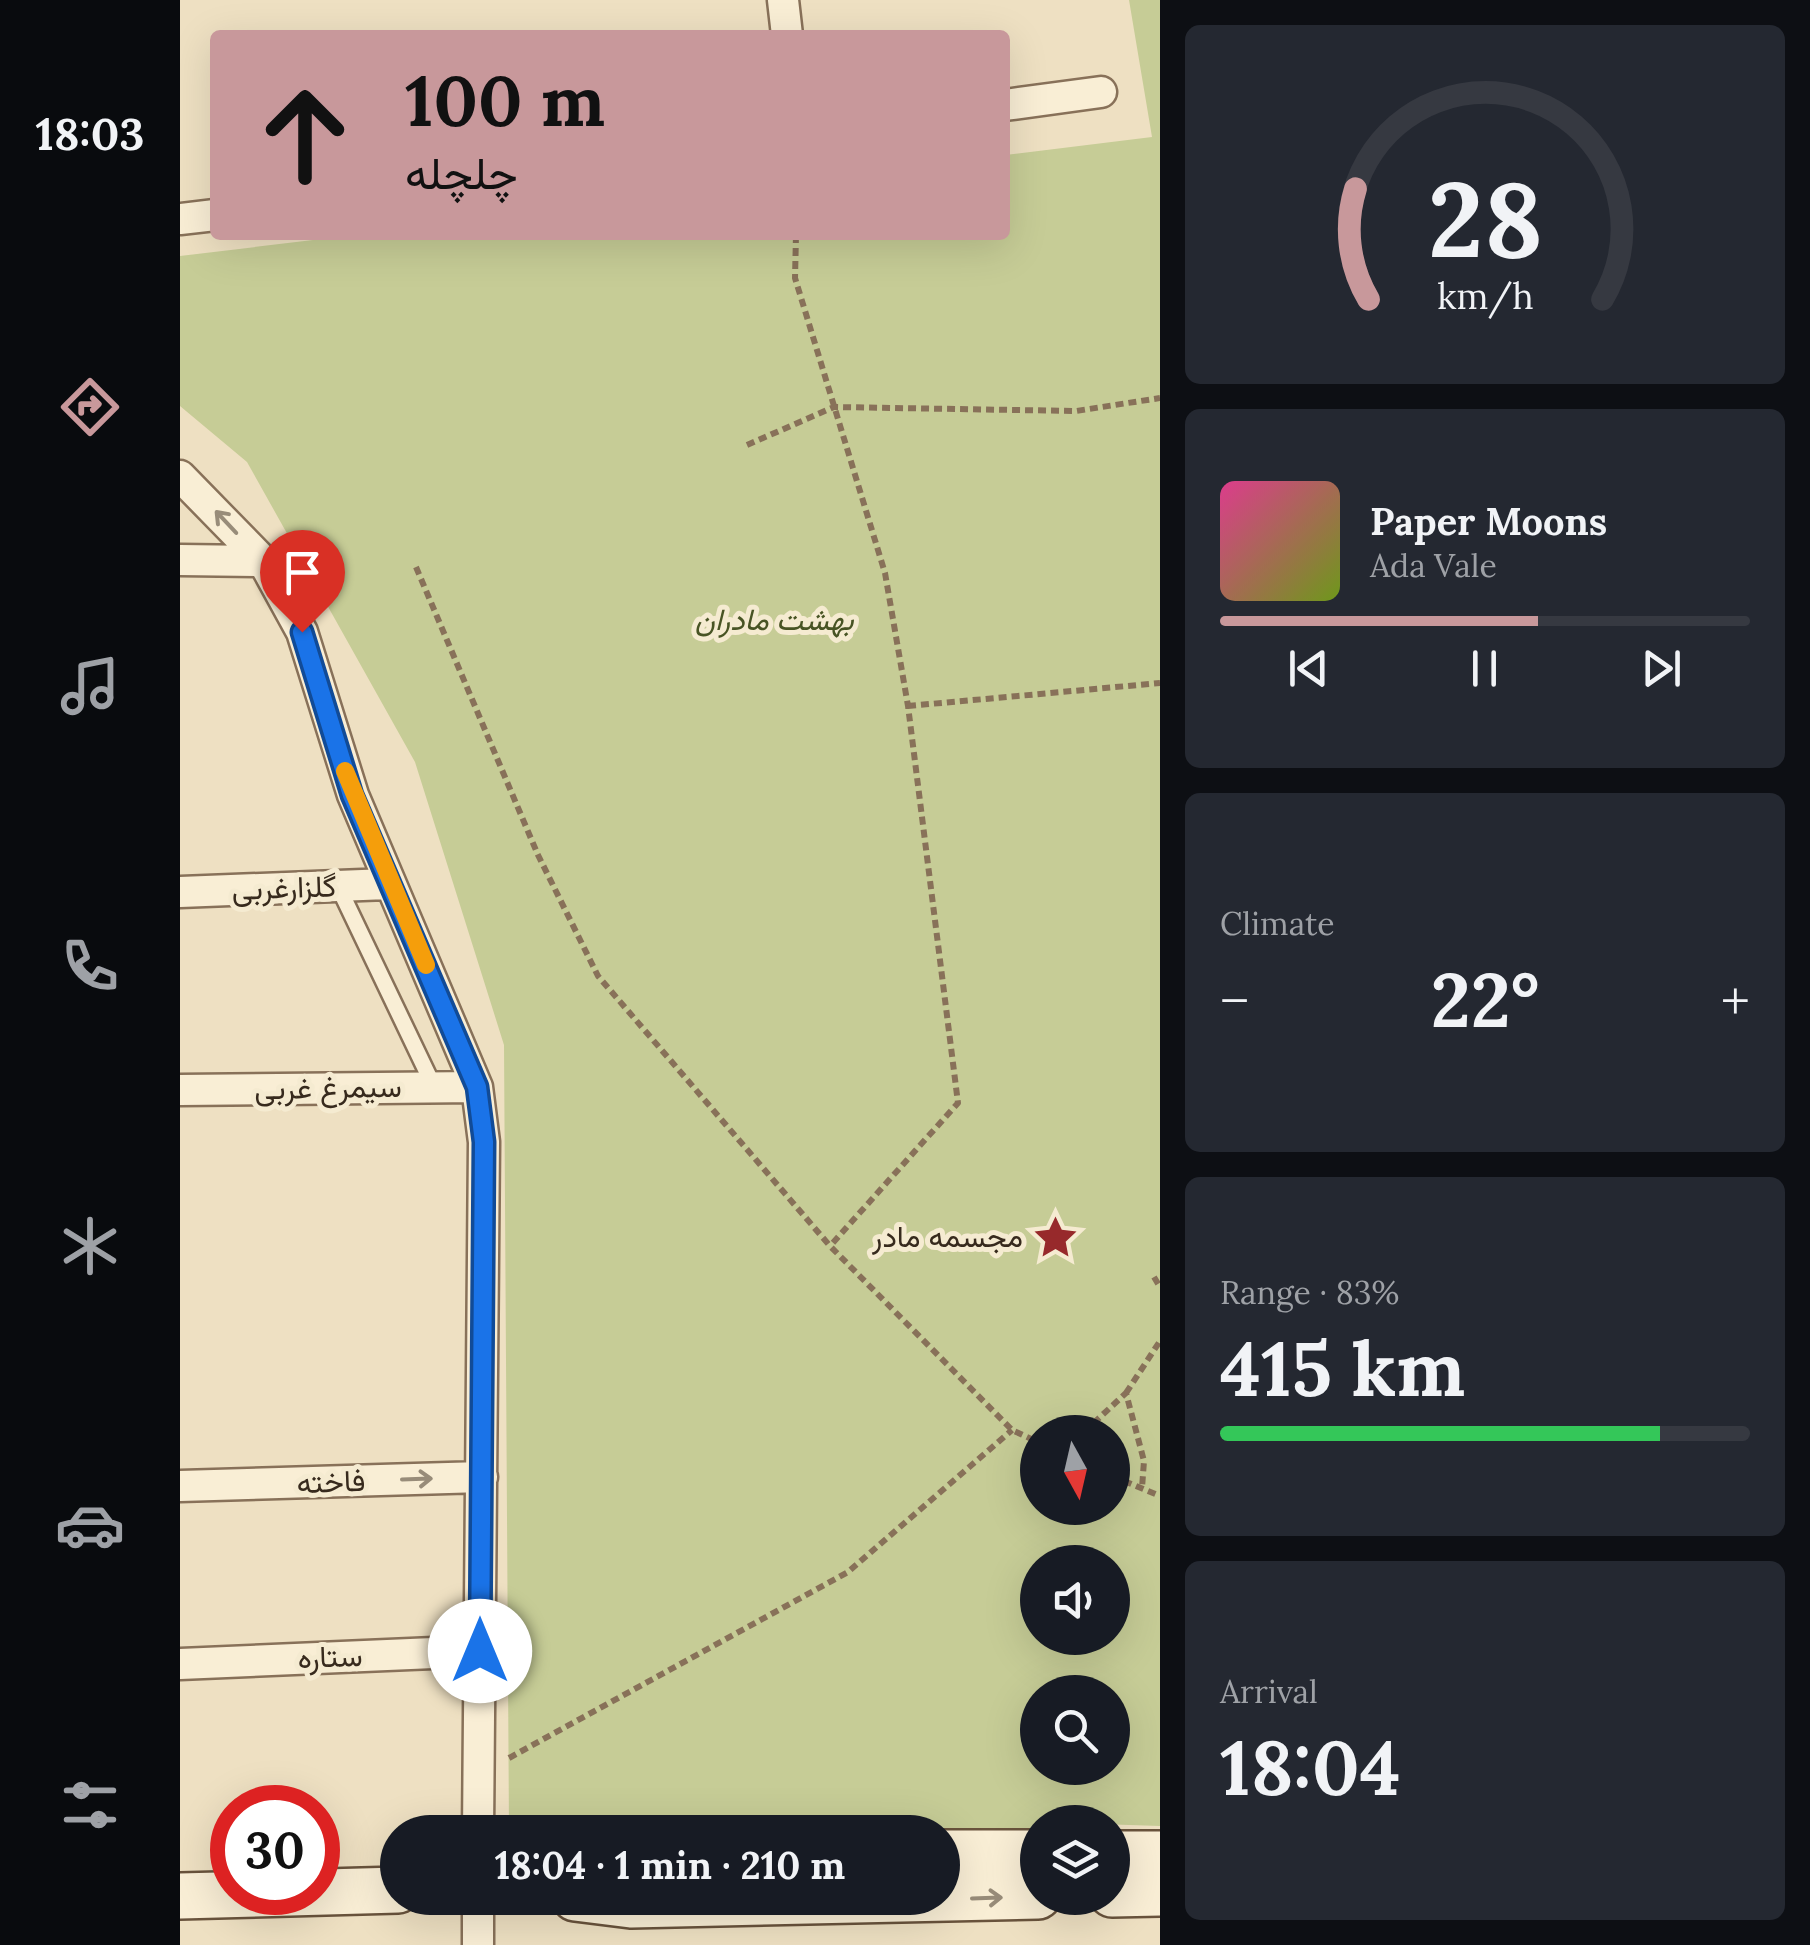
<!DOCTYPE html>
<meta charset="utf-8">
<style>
body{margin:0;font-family:Lora,Vazirmatn,serif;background:#242831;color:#f1f3f6;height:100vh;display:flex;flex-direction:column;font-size:38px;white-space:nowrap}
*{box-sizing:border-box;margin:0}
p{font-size:32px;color:#9ea1a6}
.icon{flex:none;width:55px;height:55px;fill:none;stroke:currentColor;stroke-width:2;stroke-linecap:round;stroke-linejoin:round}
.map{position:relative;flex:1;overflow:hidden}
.details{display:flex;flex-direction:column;gap:25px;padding:25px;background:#0d0f14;width:650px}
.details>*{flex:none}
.hud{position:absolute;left:30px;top:30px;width:800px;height:210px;border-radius:10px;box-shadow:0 10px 40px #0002;background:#c8989b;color:#111;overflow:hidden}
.needle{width:65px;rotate:172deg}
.controls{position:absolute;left:840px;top:1415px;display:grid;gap:20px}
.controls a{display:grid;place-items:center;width:110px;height:110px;border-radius:50%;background:#171b24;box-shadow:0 10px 40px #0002;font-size:50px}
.speed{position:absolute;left:30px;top:1785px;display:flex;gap:20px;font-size:50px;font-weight:700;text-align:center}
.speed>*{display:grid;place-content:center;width:130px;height:130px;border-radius:50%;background:#171b24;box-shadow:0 10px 40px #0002;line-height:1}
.speed .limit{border:15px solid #d22;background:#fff;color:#111}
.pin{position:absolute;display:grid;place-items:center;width:85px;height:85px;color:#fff;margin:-102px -42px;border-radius:50% 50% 50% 0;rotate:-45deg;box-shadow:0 0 10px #0007}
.pin .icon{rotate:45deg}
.me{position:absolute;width:110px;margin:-55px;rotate:0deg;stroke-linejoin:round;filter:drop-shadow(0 0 8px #0008)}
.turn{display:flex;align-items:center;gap:35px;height:210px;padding:0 30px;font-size:45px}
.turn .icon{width:130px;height:130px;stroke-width:2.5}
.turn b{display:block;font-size:70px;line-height:85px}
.big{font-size:75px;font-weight:700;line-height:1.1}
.details .widget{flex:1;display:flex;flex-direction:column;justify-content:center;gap:15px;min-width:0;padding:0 35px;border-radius:15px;background:#242831}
.details .dial{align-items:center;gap:0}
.dial svg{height:260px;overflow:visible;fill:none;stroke:#363941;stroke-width:7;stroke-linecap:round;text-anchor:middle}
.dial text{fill:#f1f3f6;stroke:none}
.song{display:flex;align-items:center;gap:30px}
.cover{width:120px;height:120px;border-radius:15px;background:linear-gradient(135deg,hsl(330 70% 55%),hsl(80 70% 35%))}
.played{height:10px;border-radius:5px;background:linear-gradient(90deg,#c8989b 60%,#363941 60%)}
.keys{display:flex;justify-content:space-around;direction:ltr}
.heat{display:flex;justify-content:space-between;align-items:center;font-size:55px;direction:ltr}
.charge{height:15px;border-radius:8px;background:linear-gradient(90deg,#34c759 83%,#363941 0)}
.trip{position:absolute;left:200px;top:1815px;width:580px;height:100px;border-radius:50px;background:#171b24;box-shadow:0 10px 40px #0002;font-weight:700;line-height:100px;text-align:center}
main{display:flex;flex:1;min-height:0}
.tabs{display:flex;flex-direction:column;width:180px;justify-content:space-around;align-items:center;background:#090b0e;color:#9ea1a6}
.tabs .icon{width:70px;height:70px}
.tabs .current{color:#c8989b}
.tabs b{font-size:45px;color:#f1f3f6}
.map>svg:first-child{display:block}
.green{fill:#c6cc96;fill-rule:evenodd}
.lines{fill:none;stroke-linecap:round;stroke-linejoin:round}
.service-casing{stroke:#887159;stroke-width:20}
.minor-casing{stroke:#887159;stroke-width:35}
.secondary-casing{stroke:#69533c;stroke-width:50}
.path{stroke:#887159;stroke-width:6;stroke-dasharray:8 5;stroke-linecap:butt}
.service{stroke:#f9eed5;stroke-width:15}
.minor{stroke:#f9eed5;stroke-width:30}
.secondary{stroke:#f9eed5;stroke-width:45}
.oneway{stroke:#988c79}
.route-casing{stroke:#114b97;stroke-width:25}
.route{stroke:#1a73e8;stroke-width:18}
.slow{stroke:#f59e0b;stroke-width:18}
.labels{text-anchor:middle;stroke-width:10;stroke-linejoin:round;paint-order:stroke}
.park-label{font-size:30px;font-style:italic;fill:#485424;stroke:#f5ebd1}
.street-label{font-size:30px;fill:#372a1d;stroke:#f5ebd1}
.poi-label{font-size:30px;fill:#372a1d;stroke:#f5ebd1;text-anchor:end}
</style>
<main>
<nav class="tabs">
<b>18:03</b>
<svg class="icon current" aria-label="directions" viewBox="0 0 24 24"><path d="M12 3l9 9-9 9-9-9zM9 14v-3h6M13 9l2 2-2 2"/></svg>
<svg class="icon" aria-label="music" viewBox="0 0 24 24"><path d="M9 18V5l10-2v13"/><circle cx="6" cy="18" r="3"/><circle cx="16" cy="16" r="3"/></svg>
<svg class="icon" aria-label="phone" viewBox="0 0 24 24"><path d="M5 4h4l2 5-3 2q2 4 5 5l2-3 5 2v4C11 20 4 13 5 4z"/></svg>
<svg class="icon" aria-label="climate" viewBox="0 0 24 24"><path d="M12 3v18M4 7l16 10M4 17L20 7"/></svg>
<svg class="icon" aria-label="car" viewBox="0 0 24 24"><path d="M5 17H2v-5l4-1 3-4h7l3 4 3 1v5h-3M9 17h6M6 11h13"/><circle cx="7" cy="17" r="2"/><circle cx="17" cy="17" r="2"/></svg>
<svg class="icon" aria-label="filters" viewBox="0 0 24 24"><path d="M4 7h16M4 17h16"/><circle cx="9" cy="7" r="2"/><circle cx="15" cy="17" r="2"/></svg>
</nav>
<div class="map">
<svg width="980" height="1945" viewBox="0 0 980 1945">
<rect width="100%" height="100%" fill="#eee0c2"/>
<path class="green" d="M 949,0 L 980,0 L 980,1826 L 858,1822 L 857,1830 L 329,1832 L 324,1045 L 235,762 L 67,462 L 0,406 L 0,256 L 175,235 L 825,235 L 825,155 L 972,137 ZM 858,1432 L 932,1432 L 932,1508 L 858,1508 ZM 858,1562 L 932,1562 L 932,1638 L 858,1638 ZM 858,1692 L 932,1692 L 932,1768 L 858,1768 Z"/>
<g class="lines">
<defs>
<path id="service" d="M 158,886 L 254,1087"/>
<path id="minor" d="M 603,0 L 607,35
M 825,105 L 921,92
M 0,219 L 35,215
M 0,476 L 83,561 L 122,632 L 173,795 L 297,1087 L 304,1142 L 298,1832
M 0,560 L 83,561
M 0,892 L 208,884
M 0,1090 L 297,1087
M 0,1486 L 302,1477
M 0,1664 L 300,1651
M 298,1898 L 298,1945"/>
<path id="secondary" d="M 762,1853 L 858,1853
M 932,1854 L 980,1854
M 932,1894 L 980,1893
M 0,1896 L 218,1890
M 395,1898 L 451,1905 L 858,1896"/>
</defs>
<use href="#service" class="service-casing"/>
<use href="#minor" class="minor-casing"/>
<use href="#secondary" class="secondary-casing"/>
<path class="path" d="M 616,235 L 615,278 L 705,573 L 728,706 L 778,1103 L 650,1246
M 567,445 L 654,407 L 896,411 L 980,398
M 236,567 L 358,855 L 418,976 L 650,1246 L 832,1430 L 858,1442
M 728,706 L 980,683
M 974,1277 L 980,1287
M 946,1393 L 980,1341
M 904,1432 L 946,1393 L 964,1461 L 962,1488
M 932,1476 L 980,1496
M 329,1758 L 668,1572 L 832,1430"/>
<use href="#service" class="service"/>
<use href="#minor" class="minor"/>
<use href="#secondary" class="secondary"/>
</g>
<defs><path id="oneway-shaft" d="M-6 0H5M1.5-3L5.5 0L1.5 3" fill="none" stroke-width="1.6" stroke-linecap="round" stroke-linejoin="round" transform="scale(2.5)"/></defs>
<g class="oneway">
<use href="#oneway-shaft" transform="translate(46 522) rotate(-133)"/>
<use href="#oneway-shaft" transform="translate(237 1479) rotate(-2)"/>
<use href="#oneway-shaft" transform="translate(807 1898) rotate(-2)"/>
</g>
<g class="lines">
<defs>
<path id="route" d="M 122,632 L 172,795 L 297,1087 L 304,1142 L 300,1651"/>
</defs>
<use href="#route" class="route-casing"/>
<use href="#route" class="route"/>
<path class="slow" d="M 165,771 L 246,965"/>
</g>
<defs>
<symbol id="sight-bare" viewBox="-9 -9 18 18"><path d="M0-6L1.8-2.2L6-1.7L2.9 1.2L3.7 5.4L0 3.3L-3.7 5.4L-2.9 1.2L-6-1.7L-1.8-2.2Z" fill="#97292b" stroke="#f5ebd1" stroke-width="2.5" paint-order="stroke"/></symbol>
</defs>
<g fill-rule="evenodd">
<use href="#sight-bare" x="844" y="1206" width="63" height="63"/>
</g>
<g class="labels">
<g class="park-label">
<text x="594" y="630">بهشت مادران</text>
</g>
<g class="street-label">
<text transform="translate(104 888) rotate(-2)" y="10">گلزارغربی</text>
<text transform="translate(148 1088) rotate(-1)" y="10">سیمرغ غربی</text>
<text transform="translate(151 1482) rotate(-2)" y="10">فاخته</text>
<text transform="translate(150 1657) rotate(-2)" y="10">ستاره</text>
</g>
<g class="poi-label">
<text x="843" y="1247">مجسمه مادر</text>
</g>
</g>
</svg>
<div class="controls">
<a><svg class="needle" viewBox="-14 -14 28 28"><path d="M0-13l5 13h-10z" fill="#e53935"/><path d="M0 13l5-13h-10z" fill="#9ea1a6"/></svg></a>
<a><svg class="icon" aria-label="sound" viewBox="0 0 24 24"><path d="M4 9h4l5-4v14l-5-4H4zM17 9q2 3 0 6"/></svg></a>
<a><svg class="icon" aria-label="search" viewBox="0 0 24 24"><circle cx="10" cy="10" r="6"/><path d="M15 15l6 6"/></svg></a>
<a><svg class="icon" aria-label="layers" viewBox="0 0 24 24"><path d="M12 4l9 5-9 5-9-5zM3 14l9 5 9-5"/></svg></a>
</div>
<div class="speed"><div class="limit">30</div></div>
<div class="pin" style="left:122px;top:632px;background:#d93025"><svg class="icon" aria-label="arrive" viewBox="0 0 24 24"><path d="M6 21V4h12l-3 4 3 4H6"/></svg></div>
<svg class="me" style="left:300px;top:1651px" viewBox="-20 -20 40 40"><circle r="19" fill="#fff"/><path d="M0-13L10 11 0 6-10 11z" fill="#1a73e8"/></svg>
<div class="trip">18:04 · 1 min · 210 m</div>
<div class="hud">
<div class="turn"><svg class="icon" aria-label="ahead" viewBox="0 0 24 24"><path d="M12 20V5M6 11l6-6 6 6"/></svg><div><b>100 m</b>چلچله</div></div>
</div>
</div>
<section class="details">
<div class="widget dial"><svg viewBox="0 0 100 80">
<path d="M14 69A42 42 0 1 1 86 69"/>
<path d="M14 69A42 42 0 0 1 10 35" stroke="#c8989b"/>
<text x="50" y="56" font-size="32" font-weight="700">28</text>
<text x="50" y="72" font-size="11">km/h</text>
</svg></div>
<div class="widget">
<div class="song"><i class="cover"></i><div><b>Paper Moons</b><p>Ada Vale</p></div></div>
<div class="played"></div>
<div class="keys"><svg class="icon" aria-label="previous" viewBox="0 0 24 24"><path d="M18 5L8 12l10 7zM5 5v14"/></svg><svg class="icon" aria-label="pause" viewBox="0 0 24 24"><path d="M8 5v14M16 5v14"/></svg><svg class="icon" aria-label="next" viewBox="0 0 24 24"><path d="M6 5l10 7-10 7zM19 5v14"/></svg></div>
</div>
<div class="widget"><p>Climate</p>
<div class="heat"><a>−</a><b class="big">22°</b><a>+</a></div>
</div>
<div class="widget"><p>Range · 83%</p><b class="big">415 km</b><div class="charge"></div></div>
<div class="widget"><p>Arrival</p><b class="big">18:04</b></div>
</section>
</main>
